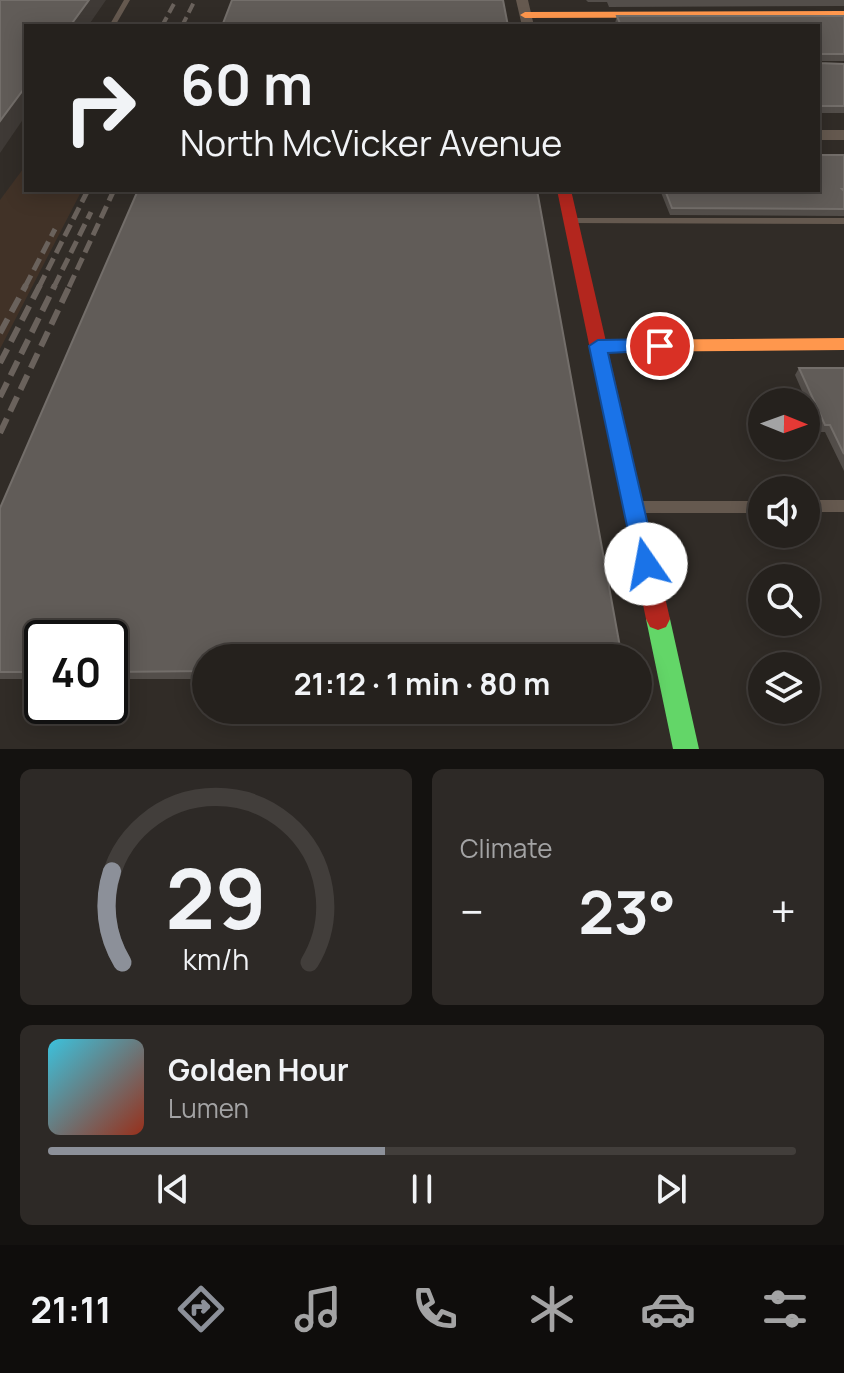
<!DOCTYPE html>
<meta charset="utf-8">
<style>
body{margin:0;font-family:Manrope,sans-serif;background:#2d2926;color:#f1f3f6;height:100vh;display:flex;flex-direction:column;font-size:30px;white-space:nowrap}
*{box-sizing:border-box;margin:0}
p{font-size:26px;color:#a3a3a4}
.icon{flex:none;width:44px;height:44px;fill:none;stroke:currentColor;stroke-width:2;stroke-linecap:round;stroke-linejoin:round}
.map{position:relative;height:749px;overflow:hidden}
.drawer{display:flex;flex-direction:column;gap:20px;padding:20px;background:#141210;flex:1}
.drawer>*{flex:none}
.hud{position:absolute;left:24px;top:24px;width:796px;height:168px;border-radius:0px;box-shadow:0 4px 20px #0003,0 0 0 2px #423e3b;background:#25211d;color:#f1f3f6;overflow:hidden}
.needle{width:52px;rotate:91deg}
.tools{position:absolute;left:748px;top:388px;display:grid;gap:16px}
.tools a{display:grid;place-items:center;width:72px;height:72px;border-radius:50%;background:#25211d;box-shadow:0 4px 20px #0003,0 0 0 2px #423e3b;font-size:40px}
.speed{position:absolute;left:24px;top:620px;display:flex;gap:16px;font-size:40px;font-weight:700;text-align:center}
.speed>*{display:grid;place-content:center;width:104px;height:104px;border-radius:50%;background:#25211d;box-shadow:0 4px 20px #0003,0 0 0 2px #423e3b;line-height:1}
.speed .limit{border:4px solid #111;border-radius:12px;background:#fff;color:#111}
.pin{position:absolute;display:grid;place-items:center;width:68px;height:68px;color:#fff;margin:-34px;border:4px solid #fff;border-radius:50%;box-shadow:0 2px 8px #0007}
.me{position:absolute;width:88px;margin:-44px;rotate:348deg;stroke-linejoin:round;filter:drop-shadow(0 0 6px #0008)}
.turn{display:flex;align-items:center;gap:28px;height:168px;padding:0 24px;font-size:36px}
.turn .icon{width:104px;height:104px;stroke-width:2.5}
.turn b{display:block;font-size:56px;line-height:68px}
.big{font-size:60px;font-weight:700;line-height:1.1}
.drawer .tile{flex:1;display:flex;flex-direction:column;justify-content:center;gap:12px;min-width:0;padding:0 28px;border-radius:12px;background:#2d2926}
.drawer .dial{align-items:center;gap:0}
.dial svg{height:208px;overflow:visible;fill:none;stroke:#423e3b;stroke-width:7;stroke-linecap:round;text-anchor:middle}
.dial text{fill:#f1f3f6;stroke:none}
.song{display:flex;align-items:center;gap:24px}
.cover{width:96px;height:96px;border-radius:12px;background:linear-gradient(135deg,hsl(190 70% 55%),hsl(10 70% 35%))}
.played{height:8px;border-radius:4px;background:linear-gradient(90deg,#8c9099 45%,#423e3b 45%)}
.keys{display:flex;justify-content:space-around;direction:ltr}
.heat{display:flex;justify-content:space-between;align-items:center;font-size:44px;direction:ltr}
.drawer .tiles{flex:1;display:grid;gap:20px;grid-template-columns:1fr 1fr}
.tile:last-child{grid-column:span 2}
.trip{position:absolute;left:192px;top:644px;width:460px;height:80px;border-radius:40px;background:#25211d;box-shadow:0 4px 20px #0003,0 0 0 2px #423e3b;font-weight:700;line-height:80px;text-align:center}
.menu{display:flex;height:128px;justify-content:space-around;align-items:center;background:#0f0d0c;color:#a3a3a4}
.menu .icon{width:56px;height:56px}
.menu .active{color:#8c9099}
.menu b{font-size:36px;color:#f1f3f6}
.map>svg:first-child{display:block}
.built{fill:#413227}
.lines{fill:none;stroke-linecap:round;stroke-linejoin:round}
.lane{fill:#65594f;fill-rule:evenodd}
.street{fill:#65594f;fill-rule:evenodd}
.fast{fill:#63d668;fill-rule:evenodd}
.slow{fill:#ff974d;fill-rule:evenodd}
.jam{fill:#b3261e;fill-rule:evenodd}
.rail-far2{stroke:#6a625c;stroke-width:4;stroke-dasharray:10 5;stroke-linecap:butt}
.rail-far1{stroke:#6a625c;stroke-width:5;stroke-dasharray:13 6;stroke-linecap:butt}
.rail{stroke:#6a625c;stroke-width:6;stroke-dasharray:16 8;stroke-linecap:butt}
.wall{fill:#534e4a}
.shaded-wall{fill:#3f3a36}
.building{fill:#615c58;stroke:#736e6a;stroke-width:2}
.route{fill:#1a73e8;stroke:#114b97;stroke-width:2}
</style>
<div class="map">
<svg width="844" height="749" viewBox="0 0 844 749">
<rect width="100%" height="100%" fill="#312c27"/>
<path class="built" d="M 26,165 L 26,190 L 82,190 L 0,349 L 0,200 Z"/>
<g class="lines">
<path class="lane" d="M 124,0 L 130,0 L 115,26 L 109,26 Z
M 571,218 L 844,218 L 844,224 L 568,223 L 567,221 Z
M 806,500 L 844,500 L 844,512 L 806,512 Z
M 638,501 L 762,501 L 762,513 L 638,513 L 633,511 L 632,507 L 633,503 Z"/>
<path class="street" d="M 516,0 L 528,0 L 534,26 L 522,26 Z
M 818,130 L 844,130 L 844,140 L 818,140 Z"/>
<path class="fast" d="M 658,608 L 666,611 L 670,619 L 699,749 L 673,749 L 646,619 L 650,611 Z"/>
<path class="slow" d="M 844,11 L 844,17 L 525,18 L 520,15 L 525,12 Z
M 844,338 L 844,350 L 598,352 L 589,346 L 598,340 Z"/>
<path class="jam" d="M 557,190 L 571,190 L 670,619 L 666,627 L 658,630 L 650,627 L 646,619 Z"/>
<path class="rail-far2" d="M 162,26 L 176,0
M 182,26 L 195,0"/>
<path class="rail-far1" d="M 25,287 L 55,229
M 39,287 L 88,190
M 54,287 L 91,212
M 69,287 L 114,190"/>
<path class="rail" d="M 0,333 L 26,285
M 0,363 L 40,285
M 0,397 L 55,285
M 0,433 L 70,285"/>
</g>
<path class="wall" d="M 586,0 L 844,0 L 844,6 L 609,7 L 607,2 L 588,2 Z
M 617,16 L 844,16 L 844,61 L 819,61 L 819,63 L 844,64 L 844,113 L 818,113 L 818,26 L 617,26 L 615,23 Z
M 844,155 L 844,216 L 670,215 L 660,190 L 818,190 Z
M 799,368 L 844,368 L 844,471 L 825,432 L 820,432 L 795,375 Z
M 0,508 L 206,658 L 206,679 L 110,679 L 110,638 L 42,638 L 42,679 L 0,679 Z"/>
<path class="shaded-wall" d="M 89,0 L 106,0 L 88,26 L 70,26 Z
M 26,86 L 26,115 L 0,153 L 0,121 Z"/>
<path class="building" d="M 0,0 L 89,0 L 70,26 L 26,26 L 26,86 L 0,121 Z
M 232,0 L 503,0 L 508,26 L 222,26 Z
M 617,16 L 844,16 L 844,54 L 821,54 L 819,63 L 844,64 L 844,106 L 818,106 L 818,26 L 621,26 Z
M 818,155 L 844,155 L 844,189 L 842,189 L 844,191 L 844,209 L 672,208 L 665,190 L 818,190 Z
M 138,190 L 537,190 L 622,658 L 206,658 L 206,671 L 110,672 L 110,638 L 42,638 L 42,672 L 0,672 L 0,508 Z
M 799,368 L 844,368 L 844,454 L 830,425 L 825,425 Z"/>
<path class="route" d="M 660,339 L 668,346 L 666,350 L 608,353 L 657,564 L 654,572 L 646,575 L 638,572 L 635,564 L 589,346 L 598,340 Z"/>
</svg>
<div class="tools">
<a><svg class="needle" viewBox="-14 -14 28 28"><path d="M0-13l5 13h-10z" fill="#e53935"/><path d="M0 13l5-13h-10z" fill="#a3a3a4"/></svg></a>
<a><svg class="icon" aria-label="sound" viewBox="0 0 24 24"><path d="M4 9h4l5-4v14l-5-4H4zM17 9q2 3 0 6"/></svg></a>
<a><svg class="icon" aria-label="search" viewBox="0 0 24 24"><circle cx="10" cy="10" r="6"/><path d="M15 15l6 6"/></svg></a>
<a><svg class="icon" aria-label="layers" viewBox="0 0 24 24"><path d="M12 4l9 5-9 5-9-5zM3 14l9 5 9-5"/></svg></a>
</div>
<div class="speed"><div class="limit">40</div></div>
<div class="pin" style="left:660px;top:346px;background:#d93025"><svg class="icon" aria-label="arrive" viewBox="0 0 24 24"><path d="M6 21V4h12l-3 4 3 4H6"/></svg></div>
<svg class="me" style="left:646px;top:564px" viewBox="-20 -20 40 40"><circle r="19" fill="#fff"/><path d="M0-13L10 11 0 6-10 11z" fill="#1a73e8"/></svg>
<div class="trip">21:12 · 1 min · 80 m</div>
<div class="hud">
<div class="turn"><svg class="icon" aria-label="right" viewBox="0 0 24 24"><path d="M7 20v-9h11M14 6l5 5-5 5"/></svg><div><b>60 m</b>North McVicker Avenue</div></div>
</div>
</div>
<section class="drawer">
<div class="tiles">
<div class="tile dial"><svg viewBox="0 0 100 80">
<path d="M14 69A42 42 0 1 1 86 69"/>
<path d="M14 69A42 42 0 0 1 10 34" stroke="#8c9099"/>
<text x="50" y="56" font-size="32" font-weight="700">29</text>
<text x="50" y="72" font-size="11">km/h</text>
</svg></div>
<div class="tile"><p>Climate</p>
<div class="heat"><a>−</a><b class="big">23°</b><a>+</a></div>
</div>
<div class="tile">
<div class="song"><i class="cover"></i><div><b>Golden Hour</b><p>Lumen</p></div></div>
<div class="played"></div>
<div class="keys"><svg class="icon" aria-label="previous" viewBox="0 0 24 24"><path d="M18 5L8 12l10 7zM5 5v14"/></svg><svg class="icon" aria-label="pause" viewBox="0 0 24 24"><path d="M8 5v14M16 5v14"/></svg><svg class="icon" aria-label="next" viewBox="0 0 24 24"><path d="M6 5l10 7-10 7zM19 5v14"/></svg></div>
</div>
</div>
</section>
<nav class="menu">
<b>21:11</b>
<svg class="icon active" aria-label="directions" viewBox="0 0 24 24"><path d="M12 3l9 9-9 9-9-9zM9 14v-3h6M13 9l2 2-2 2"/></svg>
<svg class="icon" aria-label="music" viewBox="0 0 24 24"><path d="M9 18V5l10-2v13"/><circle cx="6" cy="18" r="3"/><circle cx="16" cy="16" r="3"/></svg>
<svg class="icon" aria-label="phone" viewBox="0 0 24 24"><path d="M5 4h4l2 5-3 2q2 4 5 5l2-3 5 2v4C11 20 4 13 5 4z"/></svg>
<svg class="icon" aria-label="climate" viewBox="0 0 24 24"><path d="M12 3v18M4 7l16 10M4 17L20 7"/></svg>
<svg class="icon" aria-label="car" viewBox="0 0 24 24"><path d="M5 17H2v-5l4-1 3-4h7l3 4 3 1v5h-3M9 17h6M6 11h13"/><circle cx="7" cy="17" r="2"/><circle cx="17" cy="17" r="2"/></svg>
<svg class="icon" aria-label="filters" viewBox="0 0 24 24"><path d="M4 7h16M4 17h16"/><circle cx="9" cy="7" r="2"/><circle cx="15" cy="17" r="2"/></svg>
</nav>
